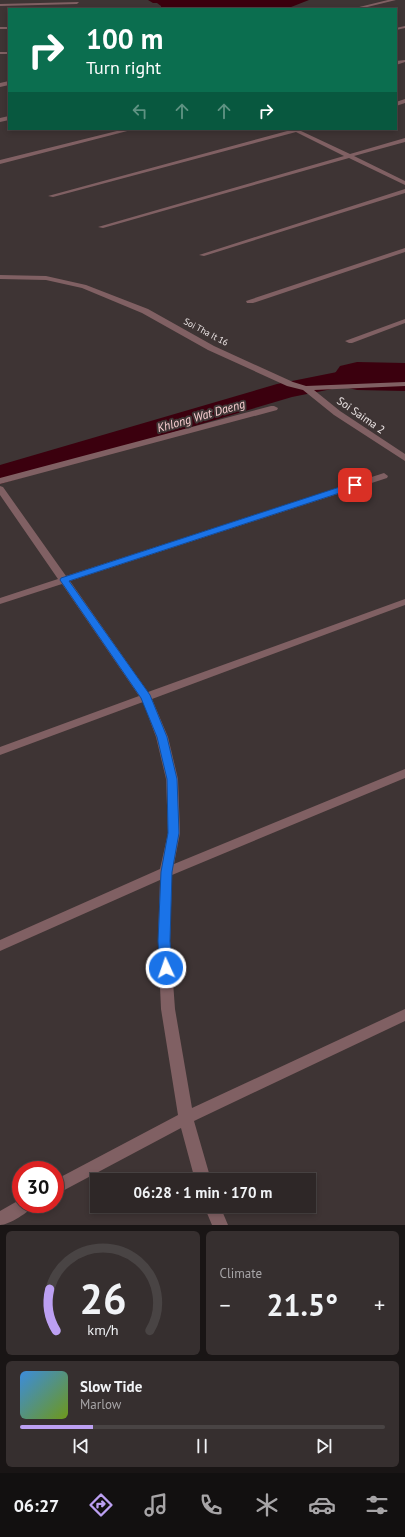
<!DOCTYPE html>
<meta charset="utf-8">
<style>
body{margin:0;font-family:"PT Sans",sans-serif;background:#362f2f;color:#f1f3f6;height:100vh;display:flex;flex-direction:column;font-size:15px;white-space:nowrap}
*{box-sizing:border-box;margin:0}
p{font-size:13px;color:#a7a5a7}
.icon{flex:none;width:22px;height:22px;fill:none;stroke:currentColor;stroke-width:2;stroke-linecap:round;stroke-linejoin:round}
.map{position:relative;height:1225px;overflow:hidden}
.panel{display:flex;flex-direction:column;gap:6px;padding:6px;background:#191515;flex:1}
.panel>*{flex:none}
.banner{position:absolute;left:8px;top:8px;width:389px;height:122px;border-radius:0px;box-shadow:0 2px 6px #0003,0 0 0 1px #494444;background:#0b6e4f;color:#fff;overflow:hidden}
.speed{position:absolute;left:12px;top:1161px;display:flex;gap:8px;font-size:20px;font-weight:700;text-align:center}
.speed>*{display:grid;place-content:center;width:52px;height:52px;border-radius:50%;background:#2e2727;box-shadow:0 2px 6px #0003,0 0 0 1px #494444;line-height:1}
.speed .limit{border:6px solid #d22;background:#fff;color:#111}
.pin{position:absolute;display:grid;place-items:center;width:34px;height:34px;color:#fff;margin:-17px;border-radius:8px;box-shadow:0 2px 6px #0006}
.me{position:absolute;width:44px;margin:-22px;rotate:357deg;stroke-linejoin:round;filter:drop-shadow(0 0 3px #0008)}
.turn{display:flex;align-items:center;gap:14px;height:84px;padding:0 12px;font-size:18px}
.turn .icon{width:52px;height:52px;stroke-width:2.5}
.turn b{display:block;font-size:28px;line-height:34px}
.lanes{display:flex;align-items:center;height:38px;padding:0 12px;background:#0003;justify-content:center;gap:20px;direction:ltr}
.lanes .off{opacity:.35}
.big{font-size:30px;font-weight:800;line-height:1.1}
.panel .tile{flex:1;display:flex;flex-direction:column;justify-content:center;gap:6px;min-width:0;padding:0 14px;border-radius:6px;background:#362f2f}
.panel .dial{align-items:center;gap:0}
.dial svg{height:104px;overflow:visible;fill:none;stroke:#494444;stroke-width:7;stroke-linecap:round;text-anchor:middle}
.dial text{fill:#f1f3f6;stroke:none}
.song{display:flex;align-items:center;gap:12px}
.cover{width:48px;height:48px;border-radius:6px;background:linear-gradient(135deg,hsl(210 70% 55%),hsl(80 70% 35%))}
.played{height:4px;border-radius:2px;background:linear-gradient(90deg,#bca0f2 20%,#494444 20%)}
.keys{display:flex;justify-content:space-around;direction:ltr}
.heat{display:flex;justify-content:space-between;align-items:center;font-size:22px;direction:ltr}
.panel .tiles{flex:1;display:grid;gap:6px;grid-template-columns:1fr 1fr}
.tile:last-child{grid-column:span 2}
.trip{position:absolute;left:90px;top:1173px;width:226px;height:40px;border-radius:0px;background:#2e2727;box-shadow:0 2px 6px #0003,0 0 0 1px #494444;font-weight:800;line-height:40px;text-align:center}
.menu{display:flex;height:64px;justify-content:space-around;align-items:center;background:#121010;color:#a7a5a7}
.menu .icon{width:28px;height:28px}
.menu .active{color:#bca0f2}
.menu b{font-size:18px;color:#f1f3f6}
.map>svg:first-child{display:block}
.water{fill:#3b000e}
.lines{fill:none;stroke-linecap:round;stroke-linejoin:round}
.canal{fill:#3b000e;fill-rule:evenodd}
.river{fill:#3b000e;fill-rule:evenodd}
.minor{fill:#806063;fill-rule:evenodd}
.route{fill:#1a73e8;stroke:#114b97}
.labels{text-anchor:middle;stroke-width:4;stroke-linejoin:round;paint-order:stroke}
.far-street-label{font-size:9px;fill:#efe8e8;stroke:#3e3434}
.street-label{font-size:11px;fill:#efe8e8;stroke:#3e3434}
.water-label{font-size:12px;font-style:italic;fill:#f9ced1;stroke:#3e3434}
</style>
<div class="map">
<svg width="405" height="1225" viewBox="0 0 405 1225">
<rect width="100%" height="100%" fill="#3e3434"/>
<path class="water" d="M 148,0 L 309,0 L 286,9 L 161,9 L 161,6 L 157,3 L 153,3 Z"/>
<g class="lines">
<path class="canal" d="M 357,368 L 367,370 L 371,376 L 367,382 L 292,397 L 0,484 L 0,465 L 277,384 Z"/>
<path class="river" d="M 357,362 L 405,363 L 405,391 L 357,390 L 340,386 L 333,376 L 340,366 Z"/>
<path class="minor" d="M 388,0 L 396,0 L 359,9 L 351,9 Z
M 79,2 L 77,4 L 0,6 L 0,4 Z
M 405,26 L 405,28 L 396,30 L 396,28 Z
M 0,27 L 9,27 L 9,29 L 0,29 Z
M 0,52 L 9,52 L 9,54 L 0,54 Z
M 405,60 L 405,62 L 396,65 L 396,61 Z
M 9,81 L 9,85 L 0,87 L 0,83 Z
M 405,99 L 405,103 L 396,106 L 396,102 Z
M 9,116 L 9,120 L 0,122 L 0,118 Z
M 125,129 L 135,129 L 0,164 L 0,160 Z
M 290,129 L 305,129 L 301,131 L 350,154 L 405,138 L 405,142 L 354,156 L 405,181 L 405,185 L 349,158 L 103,228 L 98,227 L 344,156 L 296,132 L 53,197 L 48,196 L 291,130 Z
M 405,189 L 405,193 L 204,256 L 199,255 Z
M 405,248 L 405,252 L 253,303 L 247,303 L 246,301 Z
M 0,275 L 46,276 L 86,285 L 148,309 L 214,346 L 293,382 L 306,386 L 405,382 L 405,386 L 314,390 L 340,411 L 405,454 L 405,461 L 334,415 L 303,390 L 287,386 L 208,350 L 142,313 L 82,288 L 46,280 L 0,279 Z
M 405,319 L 405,323 L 352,343 L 349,343 L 345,341 Z
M 271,406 L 274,406 L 278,408 L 277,410 L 0,484 L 0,478 Z
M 384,473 L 388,476 L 387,478 L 70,581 L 148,692 L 405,599 L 405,605 L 152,699 L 168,737 L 178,779 L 180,833 L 174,864 L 405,769 L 405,778 L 172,875 L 170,941 L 175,1009 L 192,1108 L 405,1009 L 405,1021 L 194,1121 L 211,1180 L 195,1180 L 181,1128 L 55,1195 L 55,1180 L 178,1115 L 161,1009 L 158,941 L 160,880 L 0,951 L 0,940 L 160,869 L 168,833 L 166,779 L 156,737 L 143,702 L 0,755 L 0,747 L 139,696 L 62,584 L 0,604 L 0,598 L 58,579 L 0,495 L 0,486 L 3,487 L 66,576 Z
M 21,1199 L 21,1204 L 34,1204 C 30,1212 9,1225 0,1225 L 0,1211 Z
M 204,1206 L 220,1206 L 228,1225 L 212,1225 Z"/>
</g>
<path class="route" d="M 352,483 L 358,483 L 359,485 L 358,487 L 69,581 L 150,695 L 167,737 L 177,779 L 179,833 L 172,872 L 170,941 L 172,968 L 170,972 L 166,973 L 161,972 L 160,968 L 158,941 L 161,872 L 168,833 L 167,779 L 157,737 L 141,698 L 60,580 L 61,578 Z"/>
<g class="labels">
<g class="far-street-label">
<text transform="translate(206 332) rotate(28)" y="3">Soi Tha It 16</text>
</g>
<g class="street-label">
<text transform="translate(361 415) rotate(35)" y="4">Soi Saima 2</text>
</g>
<g class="water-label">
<text transform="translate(201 416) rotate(-16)" y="4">Khlong Wat Daeng</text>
</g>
</g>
</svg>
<div class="speed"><div class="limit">30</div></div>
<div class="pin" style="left:355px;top:485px;background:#d93025"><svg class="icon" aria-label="arrive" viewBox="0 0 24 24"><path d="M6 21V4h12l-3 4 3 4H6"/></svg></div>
<svg class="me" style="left:166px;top:968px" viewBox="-20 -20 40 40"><circle r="17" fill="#1a73e8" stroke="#fff" stroke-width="3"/><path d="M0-11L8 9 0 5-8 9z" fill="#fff"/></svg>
<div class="trip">06:28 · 1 min · 170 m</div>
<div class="banner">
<div class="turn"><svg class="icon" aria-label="right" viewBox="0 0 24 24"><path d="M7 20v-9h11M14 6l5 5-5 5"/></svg><div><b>100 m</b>Turn right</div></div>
<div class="lanes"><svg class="icon off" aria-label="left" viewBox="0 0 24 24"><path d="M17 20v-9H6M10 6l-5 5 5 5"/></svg><svg class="icon off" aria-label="ahead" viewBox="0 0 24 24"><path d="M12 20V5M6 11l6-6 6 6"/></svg><svg class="icon off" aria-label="ahead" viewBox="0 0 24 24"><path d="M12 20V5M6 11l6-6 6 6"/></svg><svg class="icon" aria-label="right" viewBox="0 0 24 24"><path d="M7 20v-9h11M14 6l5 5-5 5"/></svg></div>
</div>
</div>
<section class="panel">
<div class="tiles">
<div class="tile dial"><svg viewBox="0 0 100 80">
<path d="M14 69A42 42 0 1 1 86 69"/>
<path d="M14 69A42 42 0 0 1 9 37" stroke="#bca0f2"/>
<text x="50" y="56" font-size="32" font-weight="700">26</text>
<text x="50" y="72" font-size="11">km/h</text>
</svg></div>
<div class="tile"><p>Climate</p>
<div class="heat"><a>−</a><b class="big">21.5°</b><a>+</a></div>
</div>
<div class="tile">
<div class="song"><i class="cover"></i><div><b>Slow Tide</b><p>Marlow</p></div></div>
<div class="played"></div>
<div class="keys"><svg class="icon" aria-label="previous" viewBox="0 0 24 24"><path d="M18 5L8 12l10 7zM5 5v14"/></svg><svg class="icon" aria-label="pause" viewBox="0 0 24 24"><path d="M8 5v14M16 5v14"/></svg><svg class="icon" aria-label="next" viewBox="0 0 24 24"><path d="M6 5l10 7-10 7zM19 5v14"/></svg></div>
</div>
</div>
</section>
<nav class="menu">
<b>06:27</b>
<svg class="icon active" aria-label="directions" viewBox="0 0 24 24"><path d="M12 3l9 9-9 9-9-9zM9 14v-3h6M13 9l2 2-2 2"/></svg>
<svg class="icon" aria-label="music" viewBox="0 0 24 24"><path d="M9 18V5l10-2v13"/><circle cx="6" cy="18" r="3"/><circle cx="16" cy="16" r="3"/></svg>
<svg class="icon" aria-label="phone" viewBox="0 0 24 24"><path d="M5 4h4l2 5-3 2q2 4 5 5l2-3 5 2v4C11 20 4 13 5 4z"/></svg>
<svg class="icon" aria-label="climate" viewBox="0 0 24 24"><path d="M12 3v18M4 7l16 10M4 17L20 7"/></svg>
<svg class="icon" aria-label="car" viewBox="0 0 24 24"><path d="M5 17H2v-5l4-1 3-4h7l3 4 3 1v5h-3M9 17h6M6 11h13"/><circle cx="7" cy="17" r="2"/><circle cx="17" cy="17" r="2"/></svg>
<svg class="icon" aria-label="filters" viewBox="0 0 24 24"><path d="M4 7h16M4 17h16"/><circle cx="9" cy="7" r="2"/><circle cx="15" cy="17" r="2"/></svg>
</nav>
